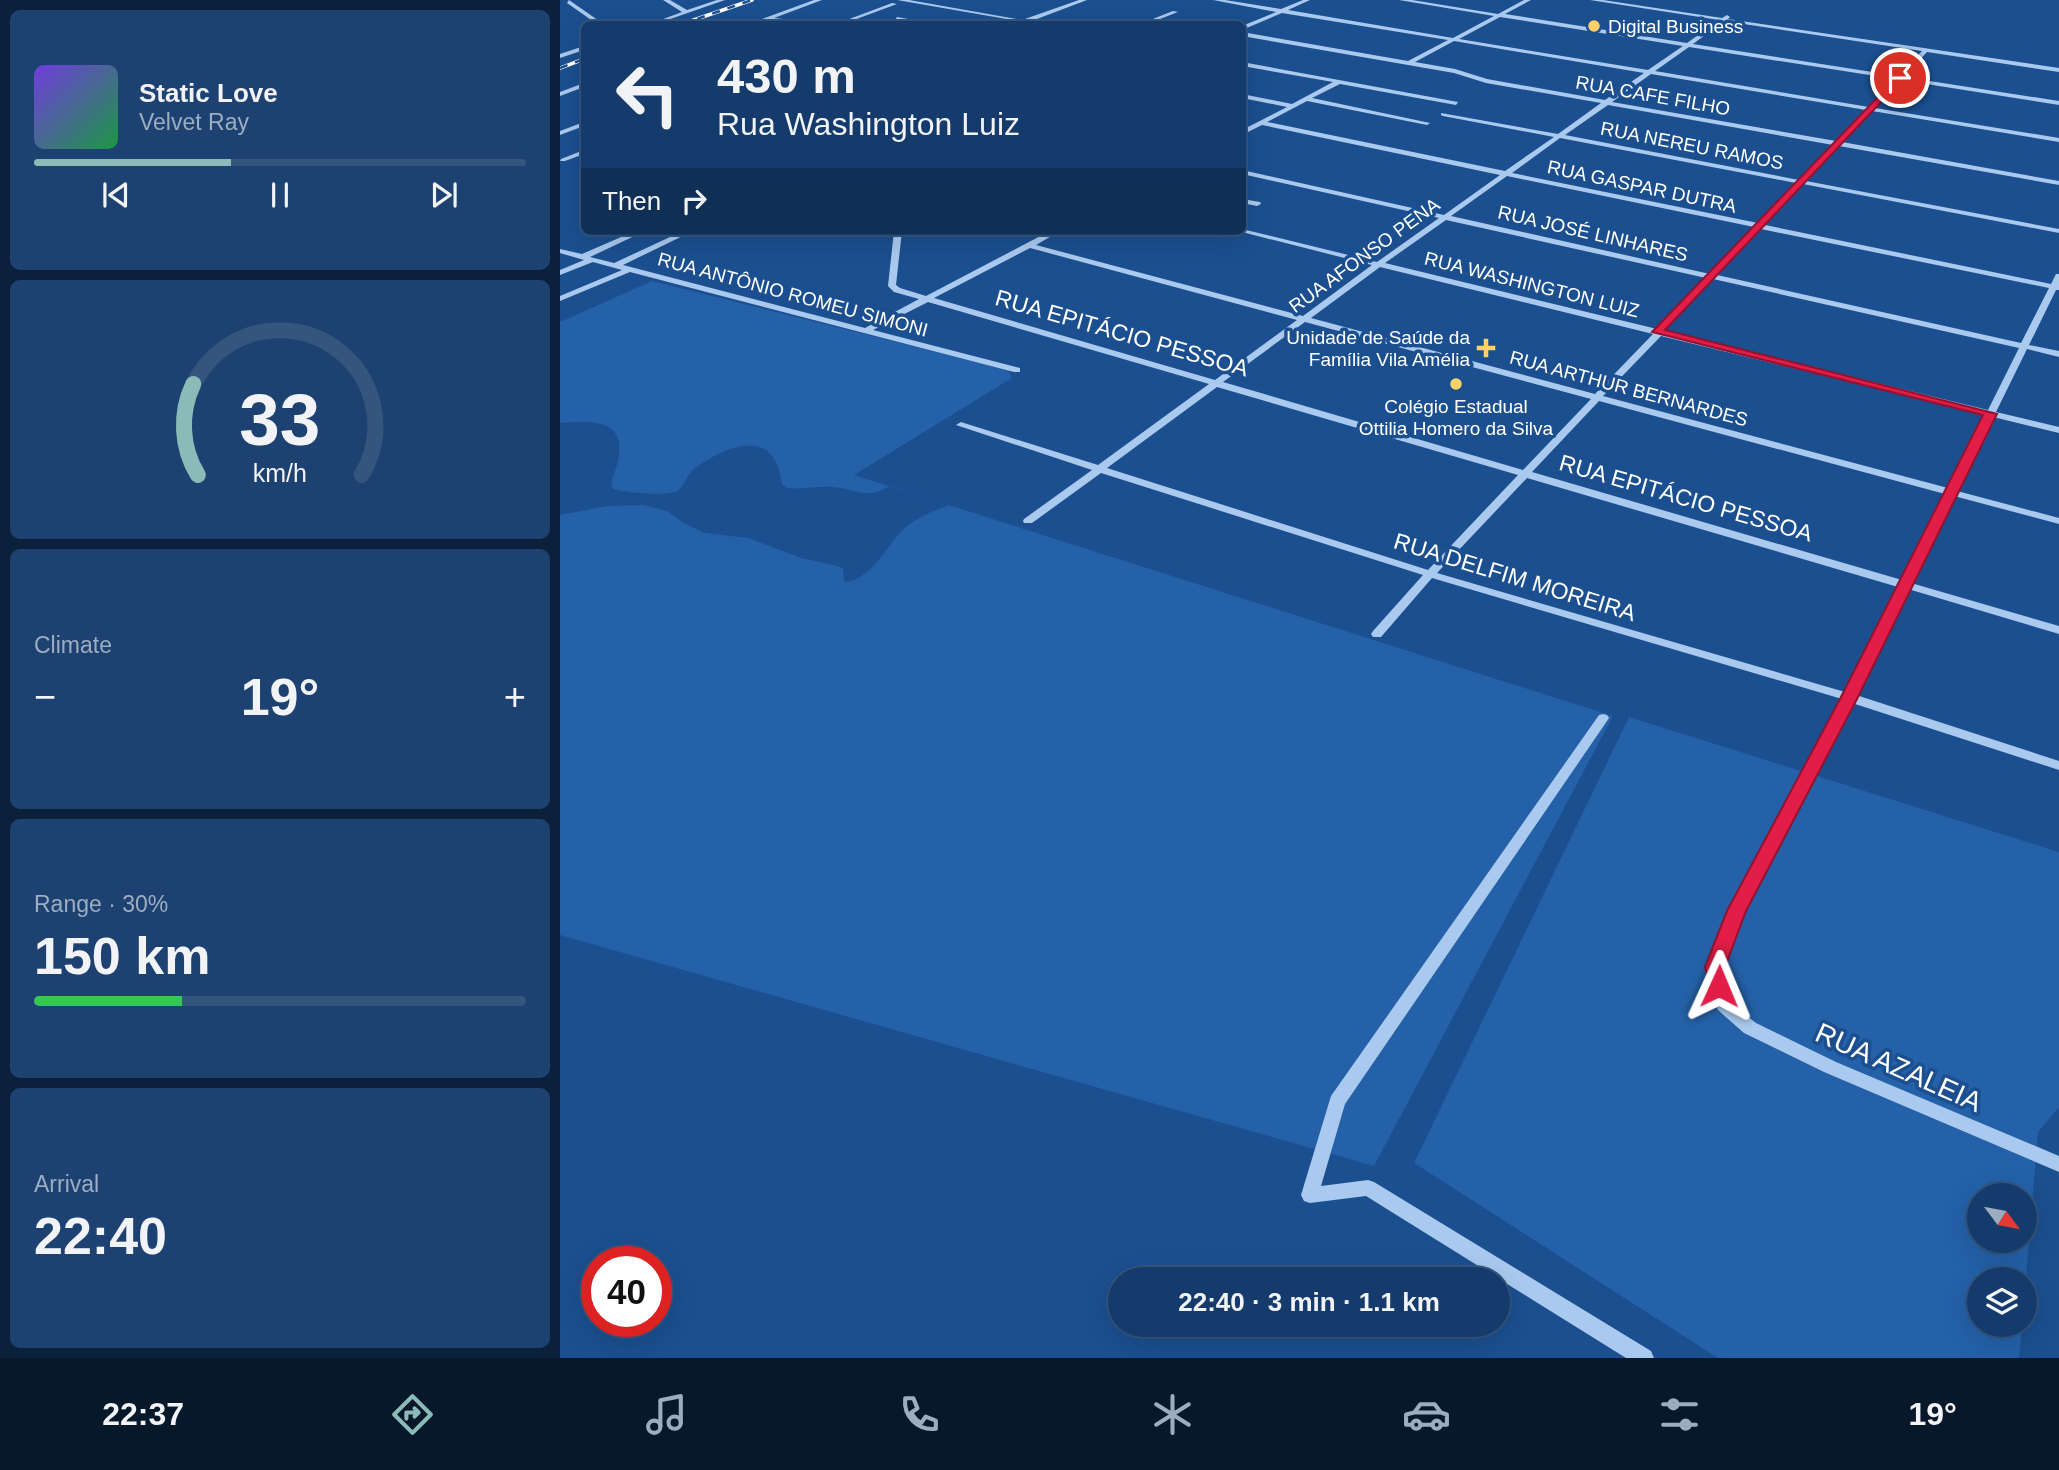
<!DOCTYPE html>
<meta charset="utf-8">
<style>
body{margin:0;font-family:Arial,sans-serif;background:#1d4271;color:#f1f3f6;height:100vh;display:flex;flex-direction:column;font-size:26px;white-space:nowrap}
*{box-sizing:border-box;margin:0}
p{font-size:23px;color:#9dadc1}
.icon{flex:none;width:38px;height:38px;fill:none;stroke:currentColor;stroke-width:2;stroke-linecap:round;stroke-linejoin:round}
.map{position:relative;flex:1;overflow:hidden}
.panel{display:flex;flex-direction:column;gap:10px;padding:10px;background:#0b203b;width:560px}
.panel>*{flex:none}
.top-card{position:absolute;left:21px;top:21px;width:665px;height:214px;border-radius:10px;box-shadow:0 7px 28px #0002,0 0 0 2px #33557e;background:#143b6b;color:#f1f3f6;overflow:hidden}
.needle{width:46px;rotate:122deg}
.buttons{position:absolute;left:1407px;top:1183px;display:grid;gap:14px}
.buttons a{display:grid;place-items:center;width:70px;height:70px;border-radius:50%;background:#143b6b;box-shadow:0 7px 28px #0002,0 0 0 2px #33557e;font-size:35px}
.speed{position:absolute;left:21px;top:1246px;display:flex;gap:14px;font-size:35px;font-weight:700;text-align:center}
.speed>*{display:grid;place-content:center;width:91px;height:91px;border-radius:50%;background:#143b6b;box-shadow:0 7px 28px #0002,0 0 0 2px #33557e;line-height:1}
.speed .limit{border:10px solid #d22;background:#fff;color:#111}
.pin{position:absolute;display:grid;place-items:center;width:60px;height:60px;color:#fff;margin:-30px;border:4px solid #fff;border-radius:50%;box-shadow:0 2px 7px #0007}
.me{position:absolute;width:77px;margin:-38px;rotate:1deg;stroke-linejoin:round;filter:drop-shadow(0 0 5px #0008)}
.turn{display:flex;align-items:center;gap:24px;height:147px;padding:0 21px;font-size:32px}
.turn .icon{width:91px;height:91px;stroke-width:2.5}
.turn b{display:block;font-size:49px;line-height:60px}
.then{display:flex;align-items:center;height:66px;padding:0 21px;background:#0003;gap:14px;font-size:26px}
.big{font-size:52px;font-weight:700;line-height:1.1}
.panel .widget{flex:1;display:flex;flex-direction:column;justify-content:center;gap:10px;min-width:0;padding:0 24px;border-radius:10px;background:#1d4271}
.panel .dial{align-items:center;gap:0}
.dial svg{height:182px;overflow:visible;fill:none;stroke:#33557e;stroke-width:7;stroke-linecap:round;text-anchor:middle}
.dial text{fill:#f1f3f6;stroke:none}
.song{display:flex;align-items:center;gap:21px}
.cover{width:84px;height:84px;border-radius:10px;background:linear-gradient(135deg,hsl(260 70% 55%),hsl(140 70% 35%))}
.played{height:7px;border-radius:4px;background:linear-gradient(90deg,#8bbbb9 40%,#33557e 40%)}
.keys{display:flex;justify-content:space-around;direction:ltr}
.heat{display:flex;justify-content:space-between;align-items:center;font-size:38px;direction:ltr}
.charge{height:10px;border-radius:5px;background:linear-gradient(90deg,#34c759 30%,#33557e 0)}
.trip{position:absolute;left:548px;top:1267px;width:402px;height:70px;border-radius:35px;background:#143b6b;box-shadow:0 7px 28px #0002,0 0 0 2px #33557e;font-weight:700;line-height:70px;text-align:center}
.tab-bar{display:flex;height:112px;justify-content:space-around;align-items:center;background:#08182b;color:#9dadc1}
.tab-bar .icon{width:49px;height:49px}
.tab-bar .on{color:#8bbbb9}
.tab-bar b{font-size:32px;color:#f1f3f6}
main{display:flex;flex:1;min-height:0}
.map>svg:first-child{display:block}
.green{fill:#2461a8;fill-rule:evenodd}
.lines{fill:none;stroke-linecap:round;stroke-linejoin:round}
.minor{fill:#a9c9ee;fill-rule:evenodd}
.rail-casing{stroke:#fff;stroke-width:3.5}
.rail{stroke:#1b4f8f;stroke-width:2.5;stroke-dasharray:8;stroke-linecap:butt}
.route{fill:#e11d48;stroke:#92132f;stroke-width:2}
.poi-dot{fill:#ffd166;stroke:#1b4f8f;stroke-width:2.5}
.labels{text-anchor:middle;stroke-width:7;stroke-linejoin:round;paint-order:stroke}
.far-poi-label{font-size:19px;fill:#fff;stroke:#1b4f8f;text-anchor:start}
.far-street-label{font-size:19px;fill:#fff;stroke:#1b4f8f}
.street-label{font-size:23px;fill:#fff;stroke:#1b4f8f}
.near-street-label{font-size:28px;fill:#fff;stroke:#1b4f8f}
</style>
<main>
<section class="panel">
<div class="widget">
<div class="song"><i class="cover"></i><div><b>Static Love</b><p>Velvet Ray</p></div></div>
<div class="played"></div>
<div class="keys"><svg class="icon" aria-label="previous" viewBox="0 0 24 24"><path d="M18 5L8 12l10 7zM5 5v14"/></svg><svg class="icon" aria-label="pause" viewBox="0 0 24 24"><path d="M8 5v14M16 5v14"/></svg><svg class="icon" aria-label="next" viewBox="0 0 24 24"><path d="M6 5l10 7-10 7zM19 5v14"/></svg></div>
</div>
<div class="widget dial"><svg viewBox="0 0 100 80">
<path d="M14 69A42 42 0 1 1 86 69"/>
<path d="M14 69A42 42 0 0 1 12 29" stroke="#8bbbb9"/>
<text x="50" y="56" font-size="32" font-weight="700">33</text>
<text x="50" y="72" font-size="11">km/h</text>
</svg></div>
<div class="widget"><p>Climate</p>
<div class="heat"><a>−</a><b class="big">19°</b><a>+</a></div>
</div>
<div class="widget"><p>Range · 30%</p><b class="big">150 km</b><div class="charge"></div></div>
<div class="widget"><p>Arrival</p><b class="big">22:40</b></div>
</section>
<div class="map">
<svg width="1499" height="1358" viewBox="0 0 1499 1358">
<rect width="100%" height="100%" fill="#1b4f8f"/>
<path class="green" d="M 92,281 L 448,370 L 452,378 L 294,475 L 1053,716 L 814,1166 L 0,935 L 0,515 L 47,506 L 83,505 L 107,511 L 122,522 L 145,533 L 188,538 L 241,558 L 278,566 L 283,569 L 284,581 L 287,582 C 314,577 326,545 344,529 C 357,517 373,511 389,505 L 330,486 C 305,501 296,488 271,487 C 256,486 242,490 227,488 L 222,485 C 216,425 166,445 133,470 C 126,476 125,486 117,491 C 107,497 64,492 53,489 C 49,480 54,476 56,468 C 71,420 36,420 0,423 L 0,322 Z
M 1069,717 L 1499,852 L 1499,1107 L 1478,1132 L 1465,1290 L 1465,1279 L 1419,1279 L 1419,1325 L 1462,1325 L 1459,1358 L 1158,1358 L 854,1163 ZM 1419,1195 L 1465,1195 L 1465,1241 L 1419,1241 Z"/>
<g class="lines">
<path class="minor" d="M 9,0 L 42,23 L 42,24 L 37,24 L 7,3 Z
M 103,0 L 110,0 L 127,10 L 157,0 L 165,0 L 96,24 L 90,24 L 122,12 Z
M 254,0 L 262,0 L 214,18 L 250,22 L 252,24 L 210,19 L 195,24 L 188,24 Z
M 337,0 L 349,0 L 462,20 L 519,0 L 527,0 L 469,22 L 475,24 Z
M 653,0 L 665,0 L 721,9 L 743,0 L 750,0 L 728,10 L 893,38 L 934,16 L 839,0 L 852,0 L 938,14 L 964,0 L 971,0 L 945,14 L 1127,43 L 1159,20 L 1030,0 L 1043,0 L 1162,18 L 1167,15 L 1170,17 L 1168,19 L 1499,68 L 1499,72 L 1367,52 L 1344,77 L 1499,101 L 1499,105 L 1341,80 L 1315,108 L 1499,138 L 1499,142 L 1312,111 L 1282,142 L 1499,181 L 1499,185 L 1279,146 L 1246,181 L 1499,229 L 1499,233 L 1243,184 L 1205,225 L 1491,284 L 1496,274 L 1499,274 L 1499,290 L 1496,290 L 1469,345 L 1499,351 L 1499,357 L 1467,349 L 1436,412 L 1499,427 L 1499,433 L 1433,417 L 1397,491 L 1499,518 L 1499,524 L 1394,496 L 1351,583 L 1499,626 L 1499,634 L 1348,589 L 1296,695 L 1499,761 L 1499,770 L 1292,703 L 1184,911 L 1163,967 L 1171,1003 L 1196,1023 L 1276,1062 L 1499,1156 L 1499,1172 L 1264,1072 L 1184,1033 L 1158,1010 L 1156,1006 L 1147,967 L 1170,911 L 1282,699 L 872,578 L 821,637 L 813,637 L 811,634 L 813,631 L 863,575 L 541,473 L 472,523 L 464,523 L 463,521 L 464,519 L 532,470 L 396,425 L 401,422 L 404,423 L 538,465 L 649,384 L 368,302 L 313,330 L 460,368 L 460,372 L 454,372 L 70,272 L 0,301 L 0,296 L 62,270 L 33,262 L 0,275 L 0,270 L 24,260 L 0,253 L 0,249 L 22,254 L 75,231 L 85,231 L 30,257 L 54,263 L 123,231 L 133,231 L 63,265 L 305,328 L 359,299 L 334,292 L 328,286 L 334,231 L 342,231 L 336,285 L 340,288 L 366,296 L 490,231 L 500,231 L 476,245 L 743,316 L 812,265 L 678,231 L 682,231 L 682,229 L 817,262 L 879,218 L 682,174 L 682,170 L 884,215 L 940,175 L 702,125 L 682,135 L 682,130 L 727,107 L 682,98 L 682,94 L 732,104 L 773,82 L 682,66 L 682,62 L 898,102 L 896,105 L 780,84 L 752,98 L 870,123 L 867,125 L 747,101 L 707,122 L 945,171 L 994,137 L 883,116 L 881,115 L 881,113 L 998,134 L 1041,103 L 926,83 L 894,73 L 682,36 L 682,32 L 848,61 L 888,40 L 722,13 L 682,30 L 682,26 L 716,12 ZM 940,17 L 1123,46 L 1088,70 L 899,39 ZM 1164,21 L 1362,51 L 1338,76 L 1133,44 ZM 894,41 L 1084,73 L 1045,100 L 927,79 L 895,69 L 855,62 ZM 1129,47 L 1335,79 L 1309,107 L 1095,71 ZM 1091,74 L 1306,110 L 1276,141 L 1052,102 ZM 1048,105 L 1273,145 L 1239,180 L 1005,135 ZM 1000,138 L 1236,183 L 1198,223 L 952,173 ZM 947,176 L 1194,227 L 1150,274 L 891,216 ZM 886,220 L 1146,278 L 1097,329 L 825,263 ZM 1201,229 L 1489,288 L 1461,343 L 1157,275 ZM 470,248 L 737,320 L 655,380 L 374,298 ZM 820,267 L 1093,334 L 1035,394 L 751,318 ZM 1153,279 L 1459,348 L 1428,410 L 1104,331 ZM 745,322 L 1031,399 L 963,470 L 663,382 ZM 1101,336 L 1425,415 L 1388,488 L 1043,396 ZM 657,387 L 958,475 L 868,570 L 547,468 ZM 1039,401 L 1385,494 L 1342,580 L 972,472 ZM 967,478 L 1338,587 L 1285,692 L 877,573 Z
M 332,3 L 337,4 L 283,24 L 276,24 Z
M 613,11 L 618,12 L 587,24 L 580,24 Z
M 337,17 L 365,22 L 368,24 L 359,24 L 335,20 Z
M 24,46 L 24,50 L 0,58 L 0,54 Z
M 24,83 L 24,87 L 0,96 L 0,92 Z
M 24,122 L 24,126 L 0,135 L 0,131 Z
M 24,150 L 24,154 L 5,161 L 0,161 L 1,159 Z
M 682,199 L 700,202 L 701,204 L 697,206 L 682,203 Z
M 1043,714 L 1047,715 L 1049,718 L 1047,721 L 785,1104 L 761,1186 L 808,1180 L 814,1182 L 1091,1351 L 1094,1358 L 1066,1358 L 806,1196 L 750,1203 L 744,1201 L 741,1195 L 771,1096 L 1039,715 Z"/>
<defs>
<path id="rail" d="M 122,24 L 192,0
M 0,68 L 24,59"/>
</defs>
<use href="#rail" class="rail-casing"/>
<use href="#rail" class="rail"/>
</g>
<path class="route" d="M 1337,77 L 1344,78 L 1105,330 L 1437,414 L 1297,699 L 1186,911 L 1165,967 L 1169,986 L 1166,992 L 1159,994 L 1152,992 L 1145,967 L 1167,911 L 1280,699 L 1423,415 L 1092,332 Z"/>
<g class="poi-dot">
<circle cx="1034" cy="26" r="7"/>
<path d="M922.5 337.5h7v7h7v7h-7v7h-7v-7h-7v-7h7z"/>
<circle cx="896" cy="384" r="7"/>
</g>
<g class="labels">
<g class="far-poi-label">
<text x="1048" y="33">Digital Business</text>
<text x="910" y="344" text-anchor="end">Unidade de Saúde da<tspan x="910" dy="22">Família Vila Amélia</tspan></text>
<text x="896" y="413" text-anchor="middle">Colégio Estadual<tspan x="896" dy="22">Ottilia Homero da Silva</tspan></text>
</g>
<g class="far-street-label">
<text transform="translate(1093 95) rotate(10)" y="7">RUA CAFE FILHO</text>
<text transform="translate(1132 145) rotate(11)" y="7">RUA NEREU RAMOS</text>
<text transform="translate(1082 186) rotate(12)" y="7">RUA GASPAR DUTRA</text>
<text transform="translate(1033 233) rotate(13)" y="7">RUA JOSÉ LINHARES</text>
<text transform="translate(804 255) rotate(-36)" y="7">RUA AFONSO PENA</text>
<text transform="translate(972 284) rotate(14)" y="7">RUA WASHINGTON LUIZ</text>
<text transform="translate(233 294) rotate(15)" y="7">RUA ANTÔNIO ROMEU SIMONI</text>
<text transform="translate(1069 388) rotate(15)" y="7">RUA ARTHUR BERNARDES</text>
</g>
<g class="street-label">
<text transform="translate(562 333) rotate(16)" y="8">RUA EPITÁCIO PESSOA</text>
<text transform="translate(1126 498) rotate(16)" y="8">RUA EPITÁCIO PESSOA</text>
<text transform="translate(955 577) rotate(17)" y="8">RUA DELFIM MOREIRA</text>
</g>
<g class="near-street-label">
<text transform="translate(1339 1067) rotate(24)" y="10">RUA AZALEIA</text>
</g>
</g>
</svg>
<div class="buttons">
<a><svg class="needle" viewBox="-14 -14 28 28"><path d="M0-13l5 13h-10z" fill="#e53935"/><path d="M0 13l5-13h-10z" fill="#9dadc1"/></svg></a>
<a><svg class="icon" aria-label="layers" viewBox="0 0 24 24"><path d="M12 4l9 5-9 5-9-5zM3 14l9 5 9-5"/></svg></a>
</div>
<div class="speed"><div class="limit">40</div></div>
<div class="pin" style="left:1340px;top:78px;background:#d93025"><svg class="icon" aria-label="arrive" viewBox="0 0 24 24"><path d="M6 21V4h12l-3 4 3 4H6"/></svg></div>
<svg class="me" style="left:1159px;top:986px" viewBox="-20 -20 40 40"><path d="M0-17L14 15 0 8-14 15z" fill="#e11d48" stroke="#fff" stroke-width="4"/></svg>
<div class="trip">22:40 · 3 min · 1.1 km</div>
<div class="top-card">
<div class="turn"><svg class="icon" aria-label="left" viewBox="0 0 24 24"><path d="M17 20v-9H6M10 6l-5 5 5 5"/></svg><div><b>430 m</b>Rua Washington Luiz</div></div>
<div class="then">Then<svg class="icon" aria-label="right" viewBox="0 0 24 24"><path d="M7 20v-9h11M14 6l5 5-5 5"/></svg></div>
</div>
</div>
</main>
<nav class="tab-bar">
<b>22:37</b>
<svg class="icon on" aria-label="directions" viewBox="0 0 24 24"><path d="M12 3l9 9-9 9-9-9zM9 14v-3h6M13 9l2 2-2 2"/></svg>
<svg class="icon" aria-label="music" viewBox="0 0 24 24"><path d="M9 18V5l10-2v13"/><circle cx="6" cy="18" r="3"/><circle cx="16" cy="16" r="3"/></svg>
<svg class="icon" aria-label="phone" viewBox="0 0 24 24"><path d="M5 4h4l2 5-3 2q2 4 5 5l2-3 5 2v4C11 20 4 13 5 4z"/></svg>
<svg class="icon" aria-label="climate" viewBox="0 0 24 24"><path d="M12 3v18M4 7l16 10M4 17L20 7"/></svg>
<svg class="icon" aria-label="car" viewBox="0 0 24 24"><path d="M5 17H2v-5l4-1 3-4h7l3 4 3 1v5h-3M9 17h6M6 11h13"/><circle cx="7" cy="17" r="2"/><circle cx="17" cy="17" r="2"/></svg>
<svg class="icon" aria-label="filters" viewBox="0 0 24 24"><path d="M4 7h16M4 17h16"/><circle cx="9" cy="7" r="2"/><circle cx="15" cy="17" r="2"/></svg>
<b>19°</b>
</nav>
